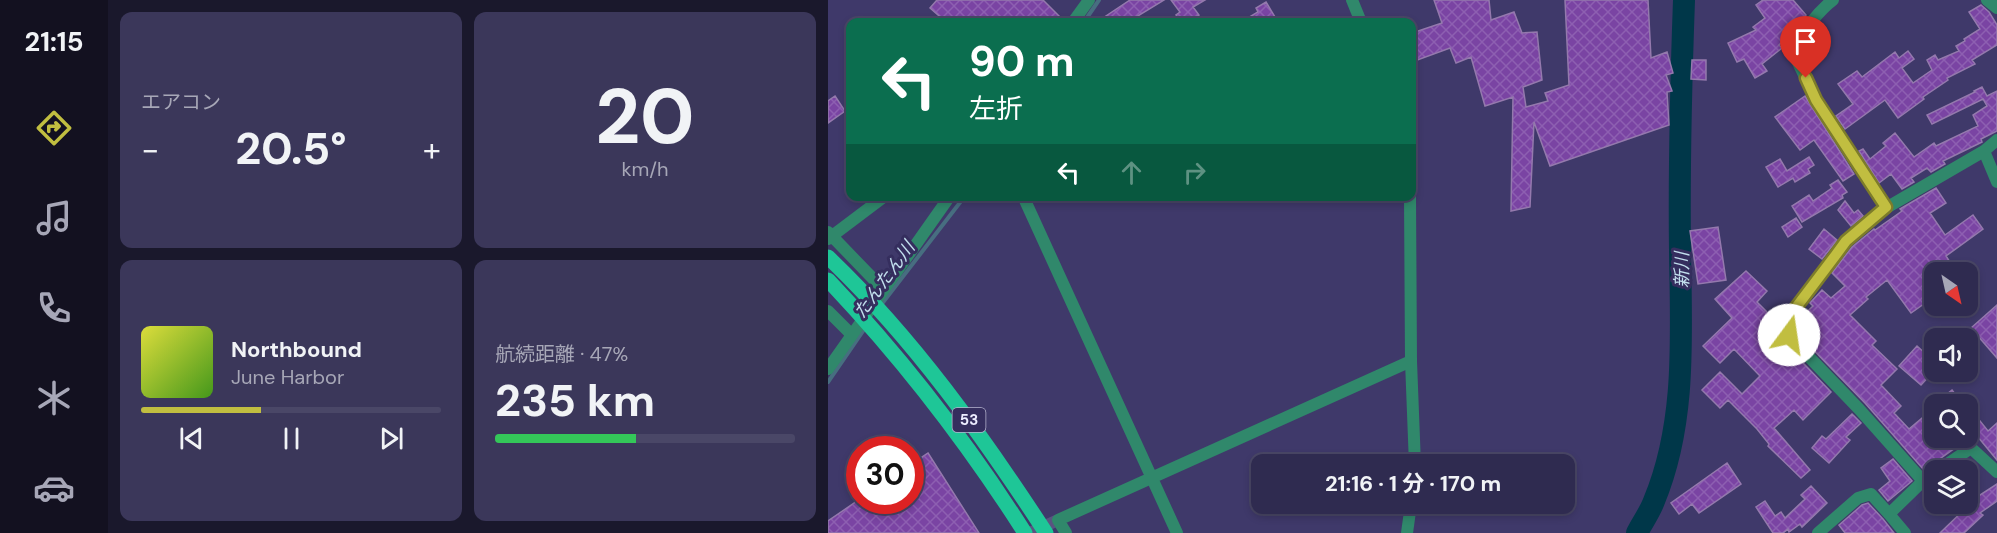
<!DOCTYPE html>
<html lang="ja">
<meta charset="utf-8">
<style>
body{margin:0;font-family:"DM Sans","Noto Sans JP",sans-serif;background:#3b375a;color:#f1f3f6;height:100vh;display:flex;flex-direction:column;font-size:22px;white-space:nowrap}
*{box-sizing:border-box;margin:0}
p{font-size:20px;color:#a7a7b7}
.icon{flex:none;width:33px;height:33px;fill:none;stroke:currentColor;stroke-width:2;stroke-linecap:round;stroke-linejoin:round}
.map{position:relative;flex:1;overflow:hidden}
.details{display:flex;flex-direction:column;gap:12px;padding:12px;background:#1a182c;width:720px}
.details>*{flex:none}
.guide{position:absolute;left:18px;top:18px;width:570px;height:183px;border-radius:12px;box-shadow:0 3px 9px #0003,0 0 0 2px #4a4767;background:#0b6e4f;color:#fff;overflow:hidden}
.needle{width:39px;rotate:146deg}
.buttons{position:absolute;left:1096px;top:262px;display:grid;gap:12px}
.buttons a{display:grid;place-items:center;width:54px;height:54px;border-radius:12px;background:#2f2b50;box-shadow:0 3px 9px #0003,0 0 0 2px #4a4767;font-size:30px}
.speed{position:absolute;left:18px;top:436px;display:flex;gap:12px;font-size:30px;font-weight:700;text-align:center}
.speed>*{display:grid;place-content:center;width:78px;height:78px;border-radius:50%;background:#2f2b50;box-shadow:0 3px 9px #0003,0 0 0 2px #4a4767;line-height:1}
.speed .limit{border:9px solid #d22;background:#fff;color:#111}
.pin{position:absolute;display:grid;place-items:center;width:51px;height:51px;color:#fff;margin:-62px -26px;border-radius:50% 50% 50% 0;rotate:-45deg;box-shadow:0 0 6px #0007}
.pin .icon{rotate:45deg}
.me{position:absolute;width:66px;margin:-33px;rotate:14deg;stroke-linejoin:round;filter:drop-shadow(0 0 4px #0008)}
.turn{display:flex;align-items:center;gap:21px;height:126px;padding:0 24px;font-size:27px}
.turn .icon{width:78px;height:78px;stroke-width:2.5}
.turn b{display:block;font-size:42px;line-height:51px}
.lanes{display:flex;align-items:center;height:57px;padding:0 24px;background:#0003;justify-content:center;gap:30px;direction:ltr}
.lanes .off{opacity:.35}
.big{font-size:45px;font-weight:700;line-height:1.1}
.details .tile{flex:1;display:flex;flex-direction:column;justify-content:center;gap:9px;min-width:0;padding:0 21px;border-radius:12px;background:#3b375a}
.details .dial{align-items:center;gap:0}
.dial b{font-size:78px;line-height:1}
.song{display:flex;align-items:center;gap:18px}
.cover{width:72px;height:72px;border-radius:9px;background:linear-gradient(135deg,hsl(60 70% 55%),hsl(100 70% 35%))}
.played{height:6px;border-radius:3px;background:linear-gradient(90deg,#c1be40 40%,#4a4767 40%)}
.keys{display:flex;justify-content:space-around;direction:ltr}
.heat{display:flex;justify-content:space-between;align-items:center;font-size:33px;direction:ltr}
.charge{height:9px;border-radius:4px;background:linear-gradient(90deg,#34c759 47%,#4a4767 0)}
.details .tiles{flex:1;display:grid;gap:12px;grid-template-columns:repeat(2,1fr)}
.trip{position:absolute;left:423px;top:454px;width:324px;height:60px;border-radius:12px;background:#2f2b50;box-shadow:0 3px 9px #0003,0 0 0 2px #4a4767;font-weight:700;line-height:60px;text-align:center}
main{display:flex;flex:1;min-height:0}
.dock{display:flex;flex-direction:column;width:108px;justify-content:space-around;align-items:center;background:#131120;color:#a7a7b7}
.dock .icon{width:42px;height:42px}
.dock .active{color:#c1be40}
.dock b{font-size:27px;color:#f1f3f6}
.map>svg:first-child{display:block}
.lines{fill:none;stroke-linecap:round;stroke-linejoin:round}
.stream{stroke:#476e80;stroke-width:4}
.river{stroke:#003749;stroke-width:22}
.building{fill:url(#building-cross-hatch);stroke:#9479ad;stroke-width:1.5}
.minor-tunnel{stroke:#595480;stroke-width:12;stroke-dasharray:12 6;stroke-linecap:butt}
.minor{stroke:#30886b;stroke-width:12}
.major{stroke:#1ec697;stroke-width:15}
.route-casing{stroke:#7d7c2a;stroke-width:15}
.route{stroke:#c1be40;stroke-width:10}
.labels{text-anchor:middle;stroke-width:6;stroke-linejoin:round;paint-order:stroke}
.shield{fill:#352e5e;stroke:#b6b4cf;stroke-width:1.5}
.shield-label{font-size:15px;font-weight:bold;fill:#ededff}
.water-label{font-size:18px;font-style:italic;fill:#c3e0ee;stroke:#352e5e}
</style>
<main>
<nav class="dock">
<b>21:15</b>
<svg class="icon active" aria-label="directions" viewBox="0 0 24 24"><path d="M12 3l9 9-9 9-9-9zM9 14v-3h6M13 9l2 2-2 2"/></svg>
<svg class="icon" aria-label="music" viewBox="0 0 24 24"><path d="M9 18V5l10-2v13"/><circle cx="6" cy="18" r="3"/><circle cx="16" cy="16" r="3"/></svg>
<svg class="icon" aria-label="phone" viewBox="0 0 24 24"><path d="M5 4h4l2 5-3 2q2 4 5 5l2-3 5 2v4C11 20 4 13 5 4z"/></svg>
<svg class="icon" aria-label="climate" viewBox="0 0 24 24"><path d="M12 3v18M4 7l16 10M4 17L20 7"/></svg>
<svg class="icon" aria-label="car" viewBox="0 0 24 24"><path d="M5 17H2v-5l4-1 3-4h7l3 4 3 1v5h-3M9 17h6M6 11h13"/><circle cx="7" cy="17" r="2"/><circle cx="17" cy="17" r="2"/></svg>
</nav>
<section class="details">
<div class="tiles">
<div class="tile"><p>エアコン</p>
<div class="heat"><a>−</a><b class="big">20.5°</b><a>+</a></div>
</div>
<div class="tile dial"><b>20</b><p>km/h</p></div>
<div class="tile">
<div class="song"><i class="cover"></i><div><b>Northbound</b><p>June Harbor</p></div></div>
<div class="played"></div>
<div class="keys"><svg class="icon" aria-label="previous" viewBox="0 0 24 24"><path d="M18 5L8 12l10 7zM5 5v14"/></svg><svg class="icon" aria-label="pause" viewBox="0 0 24 24"><path d="M8 5v14M16 5v14"/></svg><svg class="icon" aria-label="next" viewBox="0 0 24 24"><path d="M6 5l10 7-10 7zM19 5v14"/></svg></div>
</div>
<div class="tile"><p>航続距離 · 47%</p><b class="big">235 km</b><div class="charge"></div></div>
</div>
</section>
<div class="map">
<svg width="1169" height="533" viewBox="0 0 1169 533">
<defs>
<pattern id="building-cross-hatch" width="8" height="8" patternUnits="userSpaceOnUse" patternTransform="scale(1.5)"><rect width="8" height="8" fill="#7a44a3"/><path d="M0 0l8 8M0 8l8-8" fill="none" stroke="#8d5fb1"/></pattern>
</defs>
<rect width="100%" height="100%" fill="#3f396a"/>
<g class="lines">
<path class="stream" d="M 256,22 L 271,0
M 53,305 L 137,196
M 0,382 L 37,328"/>
<path class="river" d="M 809,533 C 814,523 822,512 826,501 C 859,422 853,334 852,250 C 851,167 853,83 856,0"/>
</g>
<path class="building" d="M 109,0 L 215,0 L 237,22 L 118,22 L 102,8 Z
M 302,0 L 336,0 L 300,22 L 269,22 Z
M 343,0 L 377,0 L 365,7 L 371,15 L 361,22 L 353,22 L 348,15 L 352,12 Z
M 606,0 L 661,0 L 663,20 L 686,12 L 694,33 L 709,32 L 714,80 L 695,87 L 698,107 L 720,101 L 717,93 L 741,85 L 737,0 L 820,0 L 823,58 L 839,52 L 845,73 L 838,75 L 844,91 L 839,92 L 841,125 L 722,166 L 706,122 L 702,207 L 683,211 L 685,97 L 657,106 L 643,57 L 628,63 L 622,48 L 584,62 L 584,33 L 614,23 Z
M 935,0 L 965,0 L 978,15 L 963,35 L 951,45 L 954,48 L 934,64 L 939,71 L 927,78 L 916,59 L 909,62 L 900,43 L 928,30 L 925,27 L 937,18 L 928,5 Z
M 438,2 L 450,22 L 413,22 L 430,12 L 428,8 Z
M 1153,5 L 1161,12 L 1169,25 L 1169,45 L 1144,60 L 1147,64 L 1119,78 L 1120,80 L 1095,97 L 1096,99 L 1070,118 L 1057,100 L 1017,129 L 1008,116 L 1025,104 L 1010,84 L 1029,71 L 1034,77 L 1067,52 L 1071,58 L 1080,51 L 1086,59 L 1074,68 L 1085,83 L 1104,70 L 1099,60 L 1107,55 L 1110,60 L 1131,51 L 1128,46 L 1137,41 L 1136,39 L 1152,29 L 1141,12 Z
M 864,60 L 878,60 L 878,80 L 863,79 Z
M 1154,87 L 1159,96 L 1169,91 L 1169,131 L 1153,139 L 1154,142 L 1115,161 L 1117,164 L 1103,172 L 1099,168 L 1083,178 L 1086,182 L 1074,189 L 1063,174 L 1051,183 L 1031,151 L 1035,149 L 1042,159 L 1058,146 L 1055,143 L 1067,133 L 1086,157 L 1106,143 L 1108,146 L 1150,126 L 1145,115 L 1159,106 L 1155,99 L 1104,124 L 1099,115 L 1147,92 L 1146,91 Z
M 7,96 L 17,111 L 0,123 L 0,101 Z
M 977,96 L 1026,174 L 1015,181 L 986,140 L 972,150 L 947,117 Z
M 981,157 L 986,165 L 980,169 L 982,173 L 967,182 L 965,178 L 950,187 L 938,167 L 952,159 L 959,171 Z
M 1010,180 L 1019,192 L 1014,195 L 1015,198 L 974,222 L 964,206 L 981,195 L 985,201 L 1004,188 L 1002,185 Z
M 1108,188 L 1118,203 L 1102,213 L 1117,235 L 1145,215 L 1155,229 L 1118,256 L 1129,273 L 1107,273 L 1107,296 L 1083,313 L 1059,280 L 1038,297 L 1040,299 L 1022,315 L 1048,341 L 1044,345 L 1069,369 L 1053,385 L 1073,406 L 1066,413 L 1081,429 L 1107,407 L 1107,438 L 1119,438 L 1127,448 L 1096,470 L 1037,403 L 968,332 L 968,322 L 985,306 L 982,303 L 994,290 L 1003,298 L 1017,286 L 1004,273 L 1024,247 L 1046,229 L 1047,230 L 1074,211 L 1072,209 Z
M 1017,201 L 1026,213 L 1030,210 L 1035,216 L 1023,226 L 1010,210 Z
M 968,218 L 974,227 L 960,237 L 954,227 Z
M 890,227 L 898,280 L 870,284 L 862,231 Z
M 996,229 L 1009,240 L 994,259 L 981,249 Z
M 918,271 L 939,291 L 929,302 L 945,318 L 940,323 L 952,334 L 954,341 L 1003,392 L 975,420 L 966,410 L 946,428 L 982,470 L 973,478 L 940,446 L 941,444 L 929,429 L 900,400 L 892,408 L 874,390 L 892,372 L 914,394 L 932,376 L 906,349 L 892,363 L 875,346 L 904,318 L 887,299 Z
M 1169,305 L 1169,358 L 1143,328 Z
M 1107,345 L 1107,370 L 1093,385 L 1071,366 L 1089,346 L 1099,355 Z
M 1124,390 L 1135,405 L 1109,405 L 1116,400 L 1114,398 Z
M 1140,406 L 1160,431 L 1169,423 L 1169,460 L 1140,425 Z
M 1024,414 L 1033,423 L 1018,437 L 1022,440 L 1001,463 L 984,448 L 994,436 L 998,439 Z
M 100,453 L 151,533 L 0,533 L 0,521 L 29,501 L 82,501 L 82,465 Z
M 1065,459 L 1084,481 L 1060,501 L 1051,490 L 1062,481 L 1053,468 Z
M 899,463 L 913,484 L 871,513 L 864,504 L 851,514 L 843,503 Z
M 1169,484 L 1169,501 L 1152,513 L 1155,515 L 1136,533 L 1112,533 L 1140,506 L 1140,492 L 1146,499 Z
M 983,486 L 999,503 L 974,527 L 972,524 L 961,532 L 960,529 L 955,533 L 945,533 L 928,507 L 937,501 L 947,516 L 953,512 L 957,518 L 977,499 L 973,495 Z
M 1040,503 L 1055,519 L 1066,533 L 1017,533 L 1011,525 L 1034,505 Z"/>
<g class="lines">
<path class="minor-tunnel" d="M 202,533 L 230,520"/>
<path class="minor" d="M 524,0 L 533,22
M 1005,0 C 988,13 975,32 964,50 L 988,100 L 1058,208
M 1159,0 L 1169,8
M 245,22 L 261,0
M 1156,151 L 1169,182
M 195,196 L 349,533
M 582,196 L 583,361 L 587,465
M 0,232 L 55,289
M 0,239 L 57,196
M 0,311 L 23,334
M 0,369 L 122,196
M 1109,471 L 1143,448 L 1169,472
M 1095,481 L 1031,409 L 960,335 L 960,318 L 1018,241 L 1058,208 L 1156,151 L 1169,140
M 238,533 L 230,520 L 583,361
M 579,533 L 583,504
M 990,533 L 1030,498 L 1043,494 L 1061,514
M 1077,533 L 1061,514 L 1095,481 L 1107,472"/>
<path class="major" d="M 0,257 C 85,338 154,435 218,533
M 0,280 C 74,358 139,442 197,533"/>
</g>
<g class="lines">
<defs>
<path id="route" d="M 961,335 L 960,318 L 1007,256 L 1018,241 L 1058,207 L 988,100 L 978,78"/>
</defs>
<use href="#route" class="route-casing"/>
<use href="#route" class="route"/>
</g>
<g class="labels">
<rect class="shield" x="124.5" y="408" width="33" height="24" rx="4.5"/>
<g class="shield-label">
<text x="141" y="425">53</text>
</g>
<g class="water-label">
<text transform="translate(854 270) rotate(-90)" y="6">新川</text>
<text transform="translate(56 280) rotate(-54)" y="6">たんたん川</text>
</g>
</g>
</svg>
<div class="buttons">
<a><svg class="needle" viewBox="-14 -14 28 28"><path d="M0-13l5 13h-10z" fill="#e53935"/><path d="M0 13l5-13h-10z" fill="#a7a7b7"/></svg></a>
<a><svg class="icon" aria-label="sound" viewBox="0 0 24 24"><path d="M4 9h4l5-4v14l-5-4H4zM17 9q2 3 0 6"/></svg></a>
<a><svg class="icon" aria-label="search" viewBox="0 0 24 24"><circle cx="10" cy="10" r="6"/><path d="M15 15l6 6"/></svg></a>
<a><svg class="icon" aria-label="layers" viewBox="0 0 24 24"><path d="M12 4l9 5-9 5-9-5zM3 14l9 5 9-5"/></svg></a>
</div>
<div class="speed"><div class="limit">30</div></div>
<div class="pin" style="left:978px;top:78px;background:#d93025"><svg class="icon" aria-label="arrive" viewBox="0 0 24 24"><path d="M6 21V4h12l-3 4 3 4H6"/></svg></div>
<svg class="me" style="left:961px;top:335px" viewBox="-20 -20 40 40"><circle r="19" fill="#fff"/><path d="M0-13L10 11 0 6-10 11z" fill="#c1be40"/></svg>
<div class="trip">21:16 · 1 分 · 170 m</div>
<div class="guide">
<div class="turn"><svg class="icon" aria-label="left" viewBox="0 0 24 24"><path d="M17 20v-9H6M10 6l-5 5 5 5"/></svg><div><b>90 m</b>左折</div></div>
<div class="lanes"><svg class="icon" aria-label="left" viewBox="0 0 24 24"><path d="M17 20v-9H6M10 6l-5 5 5 5"/></svg><svg class="icon off" aria-label="ahead" viewBox="0 0 24 24"><path d="M12 20V5M6 11l6-6 6 6"/></svg><svg class="icon off" aria-label="right" viewBox="0 0 24 24"><path d="M7 20v-9h11M14 6l5 5-5 5"/></svg></div>
</div>
</div>
</main>
